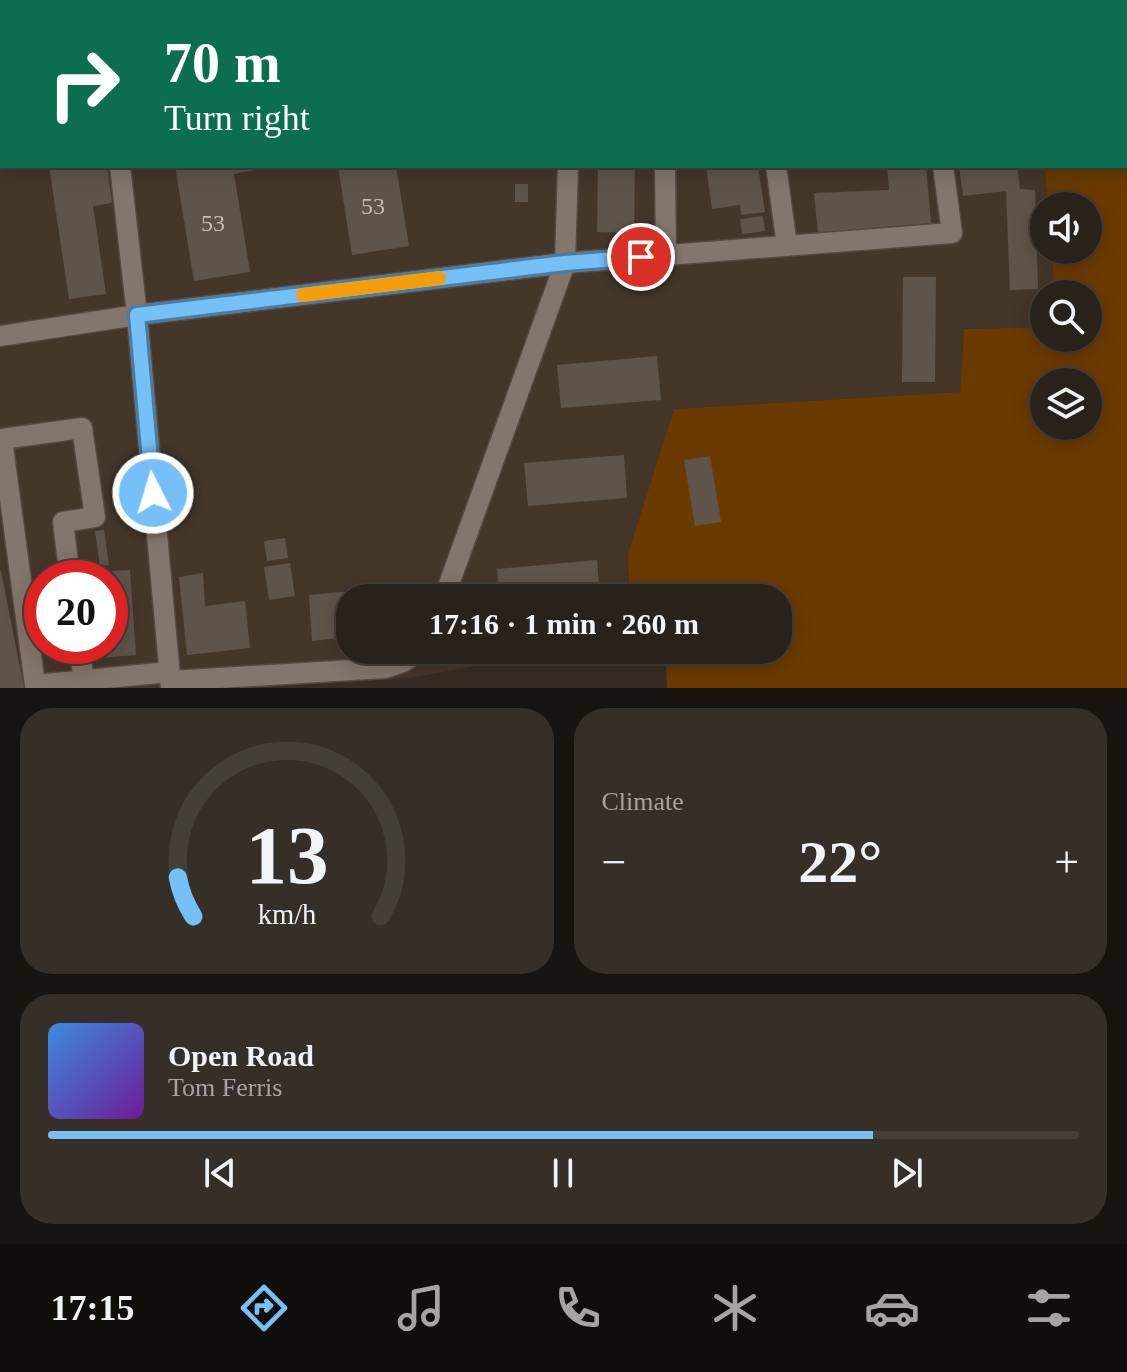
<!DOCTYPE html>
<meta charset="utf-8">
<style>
body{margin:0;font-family:"Times New Roman",serif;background:#352f28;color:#f1f3f6;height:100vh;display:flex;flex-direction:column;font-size:30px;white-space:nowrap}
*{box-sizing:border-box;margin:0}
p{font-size:26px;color:#a5a4a3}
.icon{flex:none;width:44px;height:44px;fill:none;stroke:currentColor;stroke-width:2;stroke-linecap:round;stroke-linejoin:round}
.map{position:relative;height:688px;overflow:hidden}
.panel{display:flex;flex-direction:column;gap:20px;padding:20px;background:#17130f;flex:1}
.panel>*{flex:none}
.top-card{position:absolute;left:0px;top:0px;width:1128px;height:168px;box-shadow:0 4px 20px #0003,0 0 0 2px #453f3a;background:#0b6e4f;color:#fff;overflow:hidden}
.controls{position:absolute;left:1030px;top:192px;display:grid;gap:16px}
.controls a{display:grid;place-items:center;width:72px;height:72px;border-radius:50%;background:#29221b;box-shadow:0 4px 20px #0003,0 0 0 2px #453f3a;font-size:40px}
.speed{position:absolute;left:24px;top:560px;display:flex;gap:16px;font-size:40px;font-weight:700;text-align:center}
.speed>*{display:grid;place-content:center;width:104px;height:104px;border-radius:50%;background:#29221b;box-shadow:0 4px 20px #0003,0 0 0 2px #453f3a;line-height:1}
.speed .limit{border:12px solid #d22;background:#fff;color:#111}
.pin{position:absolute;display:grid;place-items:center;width:68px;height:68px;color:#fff;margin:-34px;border:4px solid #fff;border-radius:50%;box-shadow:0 2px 8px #0007}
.me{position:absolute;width:88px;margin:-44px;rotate:355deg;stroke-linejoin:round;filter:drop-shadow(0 0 6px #0008)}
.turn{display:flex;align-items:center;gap:28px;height:168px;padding:0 32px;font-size:36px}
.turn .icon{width:104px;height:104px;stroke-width:2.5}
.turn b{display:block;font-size:56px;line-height:68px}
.big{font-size:60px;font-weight:600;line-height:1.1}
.panel .card{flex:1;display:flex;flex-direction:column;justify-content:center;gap:12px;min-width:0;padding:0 28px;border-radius:32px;background:#352f28}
.panel .dial{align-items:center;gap:0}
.dial svg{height:208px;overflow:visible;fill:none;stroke:#453f3a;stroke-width:7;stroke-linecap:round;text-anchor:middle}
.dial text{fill:#f1f3f6;stroke:none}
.song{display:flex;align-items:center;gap:24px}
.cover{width:96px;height:96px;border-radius:12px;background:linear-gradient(135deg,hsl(210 70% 55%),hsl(280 70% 35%))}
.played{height:8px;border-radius:4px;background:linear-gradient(90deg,#75c0f6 80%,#453f3a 80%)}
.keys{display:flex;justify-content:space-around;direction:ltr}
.heat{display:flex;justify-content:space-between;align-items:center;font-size:44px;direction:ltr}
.panel .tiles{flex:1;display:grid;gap:20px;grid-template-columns:1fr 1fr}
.card:last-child{grid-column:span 2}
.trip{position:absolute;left:336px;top:584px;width:456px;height:80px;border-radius:32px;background:#29221b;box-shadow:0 4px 20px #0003,0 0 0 2px #453f3a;font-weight:600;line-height:80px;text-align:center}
.menu{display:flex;height:128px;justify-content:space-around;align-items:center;background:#100e0b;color:#a5a4a3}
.menu .icon{width:56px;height:56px}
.menu .selected{color:#75c0f6}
.menu b{font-size:36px;color:#f1f3f6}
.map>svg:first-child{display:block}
.built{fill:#45362a;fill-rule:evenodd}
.green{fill:#6b3a00;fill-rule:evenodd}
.building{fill:#5f544a}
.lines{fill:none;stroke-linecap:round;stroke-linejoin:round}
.minor-casing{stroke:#534a43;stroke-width:23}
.minor{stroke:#83766c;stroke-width:20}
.route-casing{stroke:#4c7da0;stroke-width:20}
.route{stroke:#75c0f6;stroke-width:14}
.slow{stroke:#f59e0b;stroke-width:14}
.labels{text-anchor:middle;stroke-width:6;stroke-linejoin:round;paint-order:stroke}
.number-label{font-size:24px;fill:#c5bdb7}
</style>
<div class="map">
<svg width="1127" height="688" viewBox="0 0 1127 688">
<rect width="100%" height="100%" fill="#372d24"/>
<path class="built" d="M 0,0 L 1030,0 L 1030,2 L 2,2 L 2,166 L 1044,166 L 1048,206 L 1044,206 L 1044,250 L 1051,250 L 1055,294 L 1044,294 L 1044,327 L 964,329 L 960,392 L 674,409 L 628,553 L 629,598 L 350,598 L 350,650 L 564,650 L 410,678 L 250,688 L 0,688 ZM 42,578 L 110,578 L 110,646 L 42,646 Z"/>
<path class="green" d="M 1030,0 L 1127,0 L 1127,688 L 667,688 L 665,650 L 778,650 L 778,598 L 629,598 L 628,553 L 674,409 L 960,392 L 964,329 L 1044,327 L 1044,338 L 1088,338 L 1088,294 L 1055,294 L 1051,250 L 1088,250 L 1088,206 L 1048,206 L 1044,166 L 1126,166 L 1126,2 ZM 1044,382 L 1088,382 L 1088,426 L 1044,426 Z"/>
<path class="building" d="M 49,166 L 87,166 L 88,170 L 107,167 L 112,203 L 93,206 L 106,294 L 69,299 Z
M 175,166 L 276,166 L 234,174 L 250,272 L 194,281 Z
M 338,166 L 396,166 L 409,246 L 352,255 Z
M 598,166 L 635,166 L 634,233 L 597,232 Z
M 706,166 L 758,166 L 765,212 L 741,215 L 740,205 L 712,209 Z
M 887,166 L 926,166 L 931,223 L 818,233 L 814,193 L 889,190 Z
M 959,166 L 1017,166 L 1020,189 L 1035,190 L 1038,289 L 1010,290 L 1006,191 L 963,196 Z
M 515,184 L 528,184 L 528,202 L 515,202 Z
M 763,216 L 765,231 L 742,234 L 740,219 Z
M 903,277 L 936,277 L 935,382 L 902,382 Z
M 657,356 L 661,400 L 561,408 L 557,365 Z
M 624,455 L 627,498 L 528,506 L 524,463 Z
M 710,456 L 721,522 L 695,526 L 684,460 Z
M 104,530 L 109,565 L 100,566 L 95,531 Z
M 285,538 L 288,558 L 267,561 L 264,541 Z
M 597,560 L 600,598 L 499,598 L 497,569 Z
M 290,563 L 295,596 L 269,600 L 264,567 Z
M 130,570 L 136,655 L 88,659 L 87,646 L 110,646 L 110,578 L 107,578 L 107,571 Z
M 0,571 L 1,571 L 24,688 L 0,688 Z
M 203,573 L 205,606 L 245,601 L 250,648 L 187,655 L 179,577 Z
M 405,586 L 406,598 L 350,598 L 350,637 L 312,641 L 309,595 Z"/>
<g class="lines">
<defs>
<path id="minor" d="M 99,0 L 100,2
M 664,0 L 664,2
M 922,0 L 923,2
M 574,2 L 574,0
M 120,166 L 137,315 L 171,688
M 665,166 L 666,255
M 776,166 L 787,246
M 0,336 L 137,315 L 565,263 L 952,233 L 943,166
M 70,578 L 63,522 L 95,517 L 82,428 L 2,439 L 35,685 L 169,672
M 444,598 L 565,263 L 568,166
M 79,646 L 84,681
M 170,681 L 385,668 L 403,662 L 420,650"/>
</defs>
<use href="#minor" class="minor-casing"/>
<use href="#minor" class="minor"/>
</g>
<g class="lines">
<defs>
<path id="route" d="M 153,493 L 137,315 L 565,263 L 641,257"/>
</defs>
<use href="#route" class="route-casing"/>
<use href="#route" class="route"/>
<path class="slow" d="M 303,295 L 439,278"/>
</g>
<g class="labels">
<g class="number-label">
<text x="373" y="214">53</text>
<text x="213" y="231">53</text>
</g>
</g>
</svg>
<div class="controls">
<a><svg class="icon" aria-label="sound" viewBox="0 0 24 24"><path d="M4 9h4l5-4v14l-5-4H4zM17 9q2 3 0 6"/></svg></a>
<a><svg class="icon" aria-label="search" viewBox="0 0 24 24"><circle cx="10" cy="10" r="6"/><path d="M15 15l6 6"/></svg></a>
<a><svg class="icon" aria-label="layers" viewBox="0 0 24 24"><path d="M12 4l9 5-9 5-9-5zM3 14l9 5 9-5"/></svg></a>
</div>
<div class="speed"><div class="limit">20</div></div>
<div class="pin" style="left:641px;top:257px;background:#d93025"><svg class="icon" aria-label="arrive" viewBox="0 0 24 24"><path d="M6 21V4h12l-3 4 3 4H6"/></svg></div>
<svg class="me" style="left:153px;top:493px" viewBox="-20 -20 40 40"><circle r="17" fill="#75c0f6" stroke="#fff" stroke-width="3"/><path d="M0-11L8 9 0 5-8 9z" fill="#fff"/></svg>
<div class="trip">17:16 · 1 min · 260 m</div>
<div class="top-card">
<div class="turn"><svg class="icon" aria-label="right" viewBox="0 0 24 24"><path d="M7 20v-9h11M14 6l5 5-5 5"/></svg><div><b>70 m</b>Turn right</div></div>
</div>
</div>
<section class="panel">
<div class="tiles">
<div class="card dial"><svg viewBox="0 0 100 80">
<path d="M14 69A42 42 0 1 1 86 69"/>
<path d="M14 69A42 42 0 0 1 8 54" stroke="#75c0f6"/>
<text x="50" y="56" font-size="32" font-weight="700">13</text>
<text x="50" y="72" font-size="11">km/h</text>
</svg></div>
<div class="card"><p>Climate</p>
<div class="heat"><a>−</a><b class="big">22°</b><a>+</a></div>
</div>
<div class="card">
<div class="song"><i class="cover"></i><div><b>Open Road</b><p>Tom Ferris</p></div></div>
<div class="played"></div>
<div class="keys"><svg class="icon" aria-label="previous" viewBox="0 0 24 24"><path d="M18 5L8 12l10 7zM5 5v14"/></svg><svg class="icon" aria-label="pause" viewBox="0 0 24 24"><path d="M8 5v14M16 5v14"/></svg><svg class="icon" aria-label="next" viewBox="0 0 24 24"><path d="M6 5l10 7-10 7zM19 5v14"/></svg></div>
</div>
</div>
</section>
<nav class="menu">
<b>17:15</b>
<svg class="icon selected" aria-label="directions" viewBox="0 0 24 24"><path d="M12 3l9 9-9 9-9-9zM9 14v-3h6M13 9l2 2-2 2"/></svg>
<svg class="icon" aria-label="music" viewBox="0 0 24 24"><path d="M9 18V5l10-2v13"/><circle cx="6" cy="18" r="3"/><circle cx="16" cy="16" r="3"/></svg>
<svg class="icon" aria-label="phone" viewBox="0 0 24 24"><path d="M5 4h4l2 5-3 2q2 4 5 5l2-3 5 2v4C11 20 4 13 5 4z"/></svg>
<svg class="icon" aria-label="climate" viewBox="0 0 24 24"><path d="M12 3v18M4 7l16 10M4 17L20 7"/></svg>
<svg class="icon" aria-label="car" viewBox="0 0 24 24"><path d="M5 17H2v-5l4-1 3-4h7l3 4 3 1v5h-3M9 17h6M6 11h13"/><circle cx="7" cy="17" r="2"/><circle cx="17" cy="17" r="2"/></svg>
<svg class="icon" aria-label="filters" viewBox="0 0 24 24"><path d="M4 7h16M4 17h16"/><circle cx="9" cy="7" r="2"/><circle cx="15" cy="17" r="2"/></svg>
</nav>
